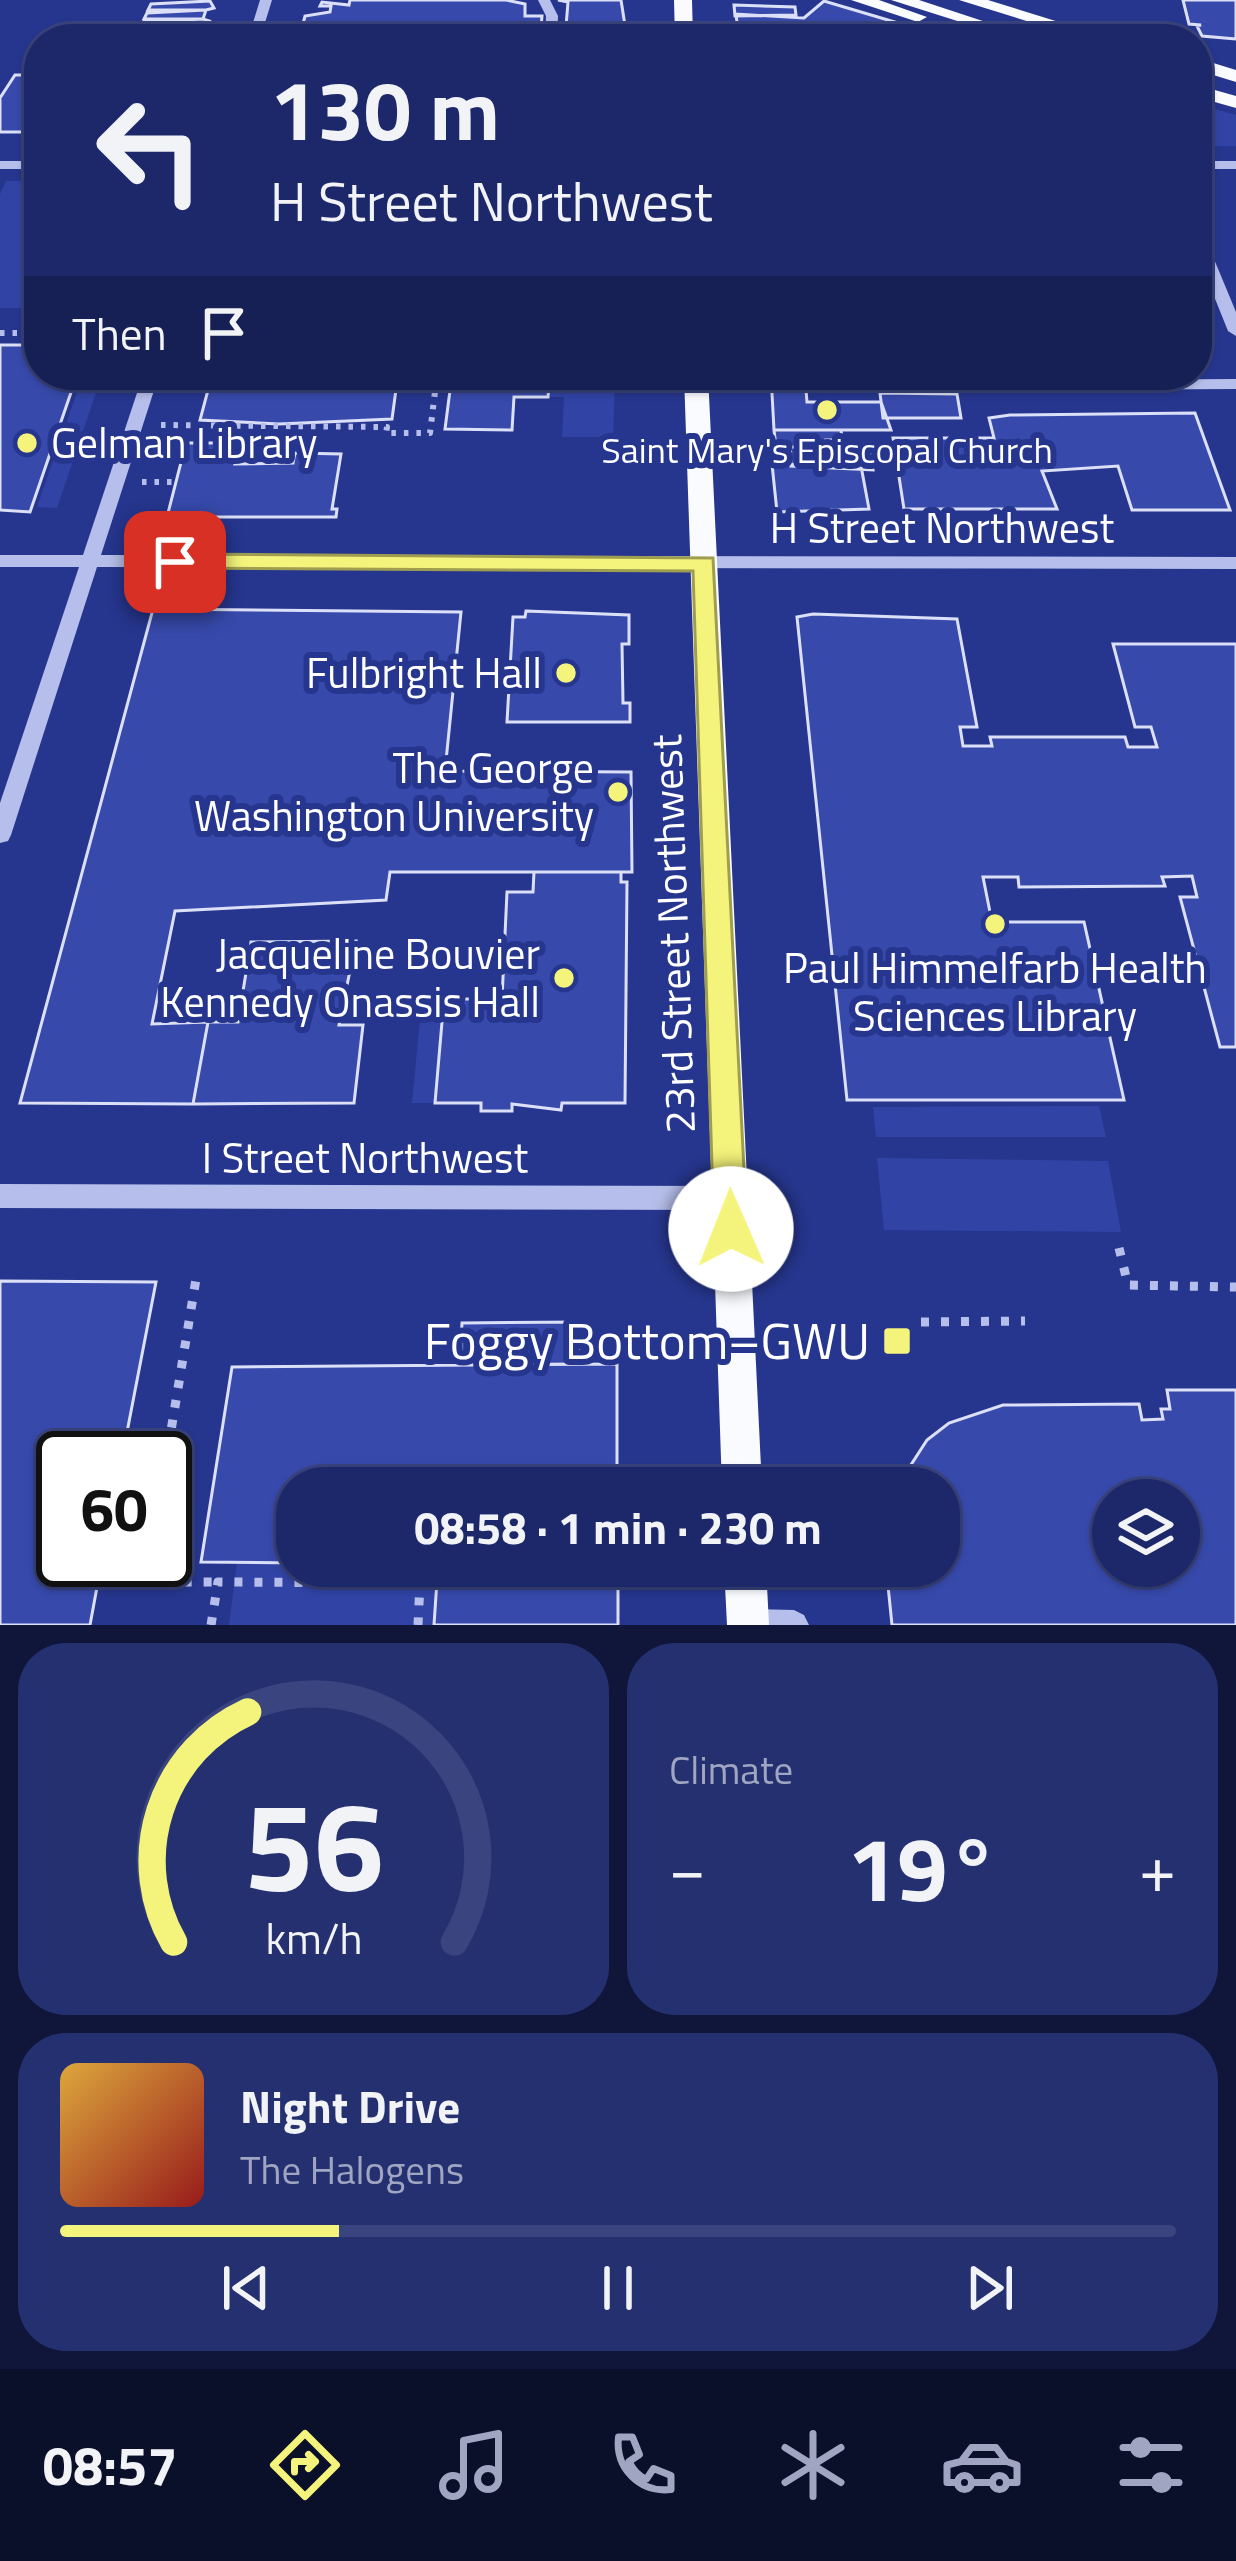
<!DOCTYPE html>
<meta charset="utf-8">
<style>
body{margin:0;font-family:"Titillium Web",sans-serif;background:#253070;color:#f1f3f6;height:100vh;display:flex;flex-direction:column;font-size:45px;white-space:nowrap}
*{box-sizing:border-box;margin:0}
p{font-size:39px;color:#a0a6c1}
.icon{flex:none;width:66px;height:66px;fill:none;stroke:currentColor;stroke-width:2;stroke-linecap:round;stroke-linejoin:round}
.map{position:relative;height:1625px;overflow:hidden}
.panel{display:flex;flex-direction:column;gap:18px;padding:18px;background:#0f163a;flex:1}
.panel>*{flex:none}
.top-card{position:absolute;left:24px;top:24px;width:1188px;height:366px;border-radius:48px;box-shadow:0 3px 9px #0004,0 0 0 3px #3a447e;background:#1c286a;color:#f1f3f6;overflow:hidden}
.fabs{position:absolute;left:1092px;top:1479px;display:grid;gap:24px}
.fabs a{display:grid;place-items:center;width:108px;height:108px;border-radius:50%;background:#1c286a;box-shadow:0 3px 9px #0004,0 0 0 3px #3a447e;font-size:60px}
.speed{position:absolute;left:36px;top:1431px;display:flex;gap:24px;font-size:60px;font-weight:700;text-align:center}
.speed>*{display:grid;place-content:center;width:156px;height:156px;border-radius:50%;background:#1c286a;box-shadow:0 3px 9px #0004,0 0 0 3px #3a447e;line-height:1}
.speed .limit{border:6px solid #111;border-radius:18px;background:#fff;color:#111}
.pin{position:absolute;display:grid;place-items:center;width:102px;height:102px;color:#fff;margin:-51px;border-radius:24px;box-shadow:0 6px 18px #0006}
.me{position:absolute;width:132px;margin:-66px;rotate:359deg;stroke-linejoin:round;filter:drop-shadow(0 0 9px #0008)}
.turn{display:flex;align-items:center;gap:42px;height:252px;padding:0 48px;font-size:54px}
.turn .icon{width:156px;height:156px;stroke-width:2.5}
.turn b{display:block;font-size:84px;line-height:102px}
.then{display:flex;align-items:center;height:114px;padding:0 48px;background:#0003;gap:24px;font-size:45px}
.big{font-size:90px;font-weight:700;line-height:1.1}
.panel .tile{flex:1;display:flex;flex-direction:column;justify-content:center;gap:18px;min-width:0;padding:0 42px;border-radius:48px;background:#253070}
.panel .dial{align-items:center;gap:0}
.dial svg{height:312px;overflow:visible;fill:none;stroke:#3a447e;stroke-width:7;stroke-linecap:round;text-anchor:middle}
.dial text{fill:#f1f3f6;stroke:none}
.song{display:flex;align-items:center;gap:36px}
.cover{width:144px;height:144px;border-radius:18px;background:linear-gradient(135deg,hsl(40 70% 55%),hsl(0 70% 35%))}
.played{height:12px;border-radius:6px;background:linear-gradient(90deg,#f4f37b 25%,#3a447e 25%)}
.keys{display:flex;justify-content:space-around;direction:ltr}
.heat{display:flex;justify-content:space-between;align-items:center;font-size:66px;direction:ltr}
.panel .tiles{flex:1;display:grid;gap:18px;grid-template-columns:1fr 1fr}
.tile:last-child{grid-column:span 2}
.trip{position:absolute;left:276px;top:1467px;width:684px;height:120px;border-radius:48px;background:#1c286a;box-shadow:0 3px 9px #0004,0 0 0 3px #3a447e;font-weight:700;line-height:120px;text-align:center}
.tabs{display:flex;height:192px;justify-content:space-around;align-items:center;background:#0b102a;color:#a0a6c1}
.tabs .icon{width:84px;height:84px}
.tabs .active{color:#f4f37b}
.tabs b{font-size:54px;color:#f1f3f6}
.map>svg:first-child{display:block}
.green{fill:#3144a5}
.building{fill:#3749aa;stroke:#dbe0f8;stroke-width:3;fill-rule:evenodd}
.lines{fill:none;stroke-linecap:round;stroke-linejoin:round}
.path-far1{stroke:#b6bfeb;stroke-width:6;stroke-dasharray:4.5 8;stroke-linecap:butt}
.path{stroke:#b6bfeb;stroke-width:9;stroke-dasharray:8 12;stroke-linecap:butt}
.minor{fill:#b6bfeb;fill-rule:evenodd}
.major{fill:#fafbff;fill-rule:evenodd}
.route{fill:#f4f37b;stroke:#9f9e50;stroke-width:3}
.poi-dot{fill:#f4f37b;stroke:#26368e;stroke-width:4.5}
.labels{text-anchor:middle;stroke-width:12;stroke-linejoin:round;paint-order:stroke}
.far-poi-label{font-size:36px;fill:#fff;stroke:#26368e}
.poi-label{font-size:42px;fill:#fff;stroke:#26368e;text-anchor:end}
.street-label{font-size:42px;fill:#fff;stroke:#26368e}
.near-poi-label{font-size:51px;fill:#fff;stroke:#26368e;text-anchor:end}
</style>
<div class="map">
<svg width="1236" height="1625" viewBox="0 0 1236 1625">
<rect width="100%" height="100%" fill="#26368e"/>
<path class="green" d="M 1197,104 L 1236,115 L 1236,146 L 1197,146 Z
M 6,181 L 39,181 L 39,308 L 0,308 L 0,194 Z
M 83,375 L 102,375 L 57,508 L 37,507 Z
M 550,375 L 615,375 L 613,437 L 562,437 L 564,397 L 548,397 Z
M 422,999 L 444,999 L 435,1103 L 412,1103 Z
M 1099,1106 L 1106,1137 L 876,1137 L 873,1107 Z
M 877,1158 L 1108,1161 L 1121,1232 L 884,1230 Z
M 237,1563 L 438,1566 L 434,1625 L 229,1625 Z"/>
<path class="building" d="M 350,0 L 506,0 L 525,4 L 525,16 L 542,16 L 540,39 L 299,39 L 305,16 L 330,12 L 331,6 L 320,6 L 322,2 L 349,5 Z
M 558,0 L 621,0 L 626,32 L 622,39 L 565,39 L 568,2 Z
M 1183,0 L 1236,0 L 1236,39 L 1202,36 L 1197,26 L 1201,25 L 1189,24 Z
M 210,1 L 214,8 L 206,10 L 148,10 L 151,4 Z
M 824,1 L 952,39 L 739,39 L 736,14 L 804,18 Z
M 734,5 L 795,7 L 796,15 L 735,16 Z
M 206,10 L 203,19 L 144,19 L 147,13 Z
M 203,19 L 209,21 L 201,29 L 141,29 L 144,22 Z
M 201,29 L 204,34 L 197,38 L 136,39 L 139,31 Z
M 15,75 L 39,75 L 38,132 L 0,132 L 0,98 Z
M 0,345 L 39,345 L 39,375 L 77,375 L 30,512 L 0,510 Z
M 212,375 L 398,375 L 392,419 L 279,424 L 200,420 Z
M 452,375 L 550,375 L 548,397 L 514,397 L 512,430 L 445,429 Z
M 771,375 L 881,375 L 805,378 L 807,402 L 881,402 L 891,430 L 774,430 Z
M 880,393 L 957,394 L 961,418 L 883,418 Z
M 1195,413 L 1230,510 L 1132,510 L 1118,466 L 1042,471 L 1057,509 L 904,509 L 893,438 L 994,438 L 989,418 L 1010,415 Z
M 774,430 L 841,430 L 842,440 L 826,440 L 827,447 L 776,447 Z
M 186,443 L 240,443 L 235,464 L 293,463 L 295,453 L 341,454 L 332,509 L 337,509 L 336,517 L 167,517 Z
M 790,447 L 869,447 L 873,470 L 791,466 Z
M 772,464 L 861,466 L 869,509 L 777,512 Z
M 153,609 L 461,612 L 445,771 L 631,772 L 632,872 L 390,872 L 386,900 L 175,911 L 152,1024 L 208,1022 L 193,1104 L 20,1103 Z
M 526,611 L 629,615 L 629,644 L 622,644 L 623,703 L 630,703 L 630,722 L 507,722 L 513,617 L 525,617 Z
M 813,614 L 957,619 L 977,727 L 960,727 L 963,746 L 992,746 L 990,737 L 1125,737 L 1128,747 L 1157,747 L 1151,727 L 1135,727 L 1113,644 L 1236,644 L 1236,1047 L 1220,1047 L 1180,897 L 1197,897 L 1192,876 L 1162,877 L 1165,886 L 1019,887 L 1018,877 L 983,877 L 992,922 L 1084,922 L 1124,1100 L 847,1100 L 797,617 Z
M 534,872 L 621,872 L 621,882 L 627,882 L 625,1103 L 562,1103 L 561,1110 L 512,1104 L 512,1111 L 481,1111 L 481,1103 L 435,1103 L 444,999 L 502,999 L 507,892 L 533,892 Z
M 356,941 L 339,1025 L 363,1025 L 354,1103 L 193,1104 L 208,1022 L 238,1022 L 251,942 Z
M 0,1281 L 156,1282 L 122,1458 L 63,1458 L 63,1560 L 102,1560 L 90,1625 L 0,1625 Z
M 580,1322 L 578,1364 L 460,1365 L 462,1323 Z
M 617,1364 L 617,1488 L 297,1488 L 297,1563 L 201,1562 L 232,1367 Z
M 1167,1390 L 1236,1390 L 1236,1625 L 892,1625 L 886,1566 L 939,1566 L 939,1488 L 896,1488 L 927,1440 L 949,1423 L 1003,1405 L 1139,1404 L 1142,1420 L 1163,1419 L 1161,1409 L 1170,1409 ZM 1113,1500 L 1179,1500 L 1179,1566 L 1113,1566 Z
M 438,1566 L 618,1566 L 618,1625 L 434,1625 Z"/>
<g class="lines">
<path class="path-far1" d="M 0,333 L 39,333
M 161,425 L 387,427 L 386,433 L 430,433 L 437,375
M 142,482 L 177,482"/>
<path class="path" d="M 1119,1248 L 1128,1285 L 1236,1287
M 921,1322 L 1025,1321
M 165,1467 L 197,1273
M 150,1560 L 146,1582 L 218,1582
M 211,1625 L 218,1582 L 420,1583 L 418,1625"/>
<path class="minor" d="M 260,0 L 272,0 L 260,39 L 248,39 Z
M 538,0 L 550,0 L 558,16 L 557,39 L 545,39 L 546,16 Z
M 0,161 L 39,161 L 39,169 L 0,169 Z
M 1197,161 L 1236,161 L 1236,169 L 1197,169 Z
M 1197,231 L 1204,235 L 1236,312 L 1236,336 L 1228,331 L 1197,254 Z
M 143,375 L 159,375 L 101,555 L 1236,557 L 1236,569 L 97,567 L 11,835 L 8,841 L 0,843 L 0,803 L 79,567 L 0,567 L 0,555 L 83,555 Z
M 1037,375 L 1056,375 L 1064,380 L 1236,379 L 1236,389 L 1060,390 Z
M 0,1184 L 729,1186 L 738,1190 L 742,1198 L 738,1206 L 729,1210 L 0,1208 Z
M 748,1609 L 794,1610 L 804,1615 L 809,1625 L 734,1625 L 738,1614 Z"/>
<path class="major" d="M 674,0 L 692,0 L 693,39 L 675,39 Z
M 851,0 L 879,0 L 927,17 L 918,22 Z
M 891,0 L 919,0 L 1001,27 L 992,32 Z
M 959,0 L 988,0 L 1114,39 L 1085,39 Z
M 1197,58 L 1236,70 L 1236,82 L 1197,70 Z
M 1197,85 L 1236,96 L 1236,108 L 1197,97 Z
M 684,375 L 708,375 L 762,1488 L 722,1488 Z
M 724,1566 L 766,1566 L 769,1625 L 727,1625 Z"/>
</g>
<path class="route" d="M 175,554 L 713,558 L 747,1229 L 742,1240 L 731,1245 L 719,1240 L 714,1229 L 693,571 L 167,568 L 167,556 Z"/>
<g class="poi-dot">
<circle cx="827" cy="410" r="12"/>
<circle cx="27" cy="443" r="12"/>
<circle cx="566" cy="673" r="12"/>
<circle cx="618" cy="792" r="12"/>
<circle cx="995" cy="924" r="12"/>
<circle cx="564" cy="978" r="12"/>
<rect x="882" y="1326" width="30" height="30" rx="6"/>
</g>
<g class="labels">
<g class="far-poi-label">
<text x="827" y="463">Saint Mary's Episcopal Church</text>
</g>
<g class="poi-label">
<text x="51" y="458" text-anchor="start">Gelman Library</text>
<text x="542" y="688">Fulbright Hall</text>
<text x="594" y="783">The George<tspan x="594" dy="48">Washington University</tspan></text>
<text x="540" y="969">Jacqueline Bouvier<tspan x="540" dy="48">Kennedy Onassis Hall</tspan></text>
<text x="995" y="983" text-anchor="middle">Paul Himmelfarb Health<tspan x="995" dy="48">Sciences Library</tspan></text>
</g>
<g class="street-label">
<text x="942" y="543">H Street Northwest</text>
<text transform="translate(673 934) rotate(-92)" y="15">23rd Street Northwest</text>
<text x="365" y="1173">I Street Northwest</text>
</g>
<g class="near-poi-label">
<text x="870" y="1359">Foggy Bottom–GWU</text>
</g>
</g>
</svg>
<div class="fabs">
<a><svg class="icon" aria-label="layers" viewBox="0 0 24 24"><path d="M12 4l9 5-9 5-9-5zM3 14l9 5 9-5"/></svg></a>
</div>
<div class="speed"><div class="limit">60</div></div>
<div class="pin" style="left:175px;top:562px;background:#d93025"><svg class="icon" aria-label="arrive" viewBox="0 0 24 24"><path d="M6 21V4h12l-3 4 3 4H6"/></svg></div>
<svg class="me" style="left:731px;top:1229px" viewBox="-20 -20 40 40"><circle r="19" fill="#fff"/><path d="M0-13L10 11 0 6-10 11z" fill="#f4f37b"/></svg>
<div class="trip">08:58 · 1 min · 230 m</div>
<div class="top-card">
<div class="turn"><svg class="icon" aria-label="left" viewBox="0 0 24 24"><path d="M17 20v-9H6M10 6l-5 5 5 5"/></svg><div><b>130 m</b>H Street Northwest</div></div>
<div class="then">Then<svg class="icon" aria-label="arrive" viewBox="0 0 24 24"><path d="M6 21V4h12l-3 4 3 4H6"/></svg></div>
</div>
</div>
<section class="panel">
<div class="tiles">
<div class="tile dial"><svg viewBox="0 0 100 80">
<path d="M14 69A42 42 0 1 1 86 69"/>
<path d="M14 69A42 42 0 0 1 33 10" stroke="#f4f37b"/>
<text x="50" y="56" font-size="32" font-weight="700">56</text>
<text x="50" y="72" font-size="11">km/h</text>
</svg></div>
<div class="tile"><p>Climate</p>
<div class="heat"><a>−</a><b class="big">19°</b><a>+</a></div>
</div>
<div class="tile">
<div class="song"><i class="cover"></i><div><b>Night Drive</b><p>The Halogens</p></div></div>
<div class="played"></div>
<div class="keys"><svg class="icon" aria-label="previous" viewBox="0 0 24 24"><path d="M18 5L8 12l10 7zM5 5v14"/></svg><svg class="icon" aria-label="pause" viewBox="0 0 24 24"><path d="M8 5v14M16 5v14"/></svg><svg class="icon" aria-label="next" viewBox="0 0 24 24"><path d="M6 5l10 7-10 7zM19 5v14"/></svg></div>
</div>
</div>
</section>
<nav class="tabs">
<b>08:57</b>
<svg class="icon active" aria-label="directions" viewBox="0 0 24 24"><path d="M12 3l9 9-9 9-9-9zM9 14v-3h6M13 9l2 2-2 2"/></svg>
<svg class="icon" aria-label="music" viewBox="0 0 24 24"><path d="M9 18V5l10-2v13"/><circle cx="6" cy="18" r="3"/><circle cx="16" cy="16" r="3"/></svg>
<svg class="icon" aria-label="phone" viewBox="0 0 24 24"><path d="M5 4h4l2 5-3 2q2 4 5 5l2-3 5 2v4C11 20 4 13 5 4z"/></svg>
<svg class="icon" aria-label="climate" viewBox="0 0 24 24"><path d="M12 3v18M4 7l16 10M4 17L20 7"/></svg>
<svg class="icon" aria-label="car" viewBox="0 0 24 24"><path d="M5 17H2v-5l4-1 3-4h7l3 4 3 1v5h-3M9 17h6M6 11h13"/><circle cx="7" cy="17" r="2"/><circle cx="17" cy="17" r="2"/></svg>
<svg class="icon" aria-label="filters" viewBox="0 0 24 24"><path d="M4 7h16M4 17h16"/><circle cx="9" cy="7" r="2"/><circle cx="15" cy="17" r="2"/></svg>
</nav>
